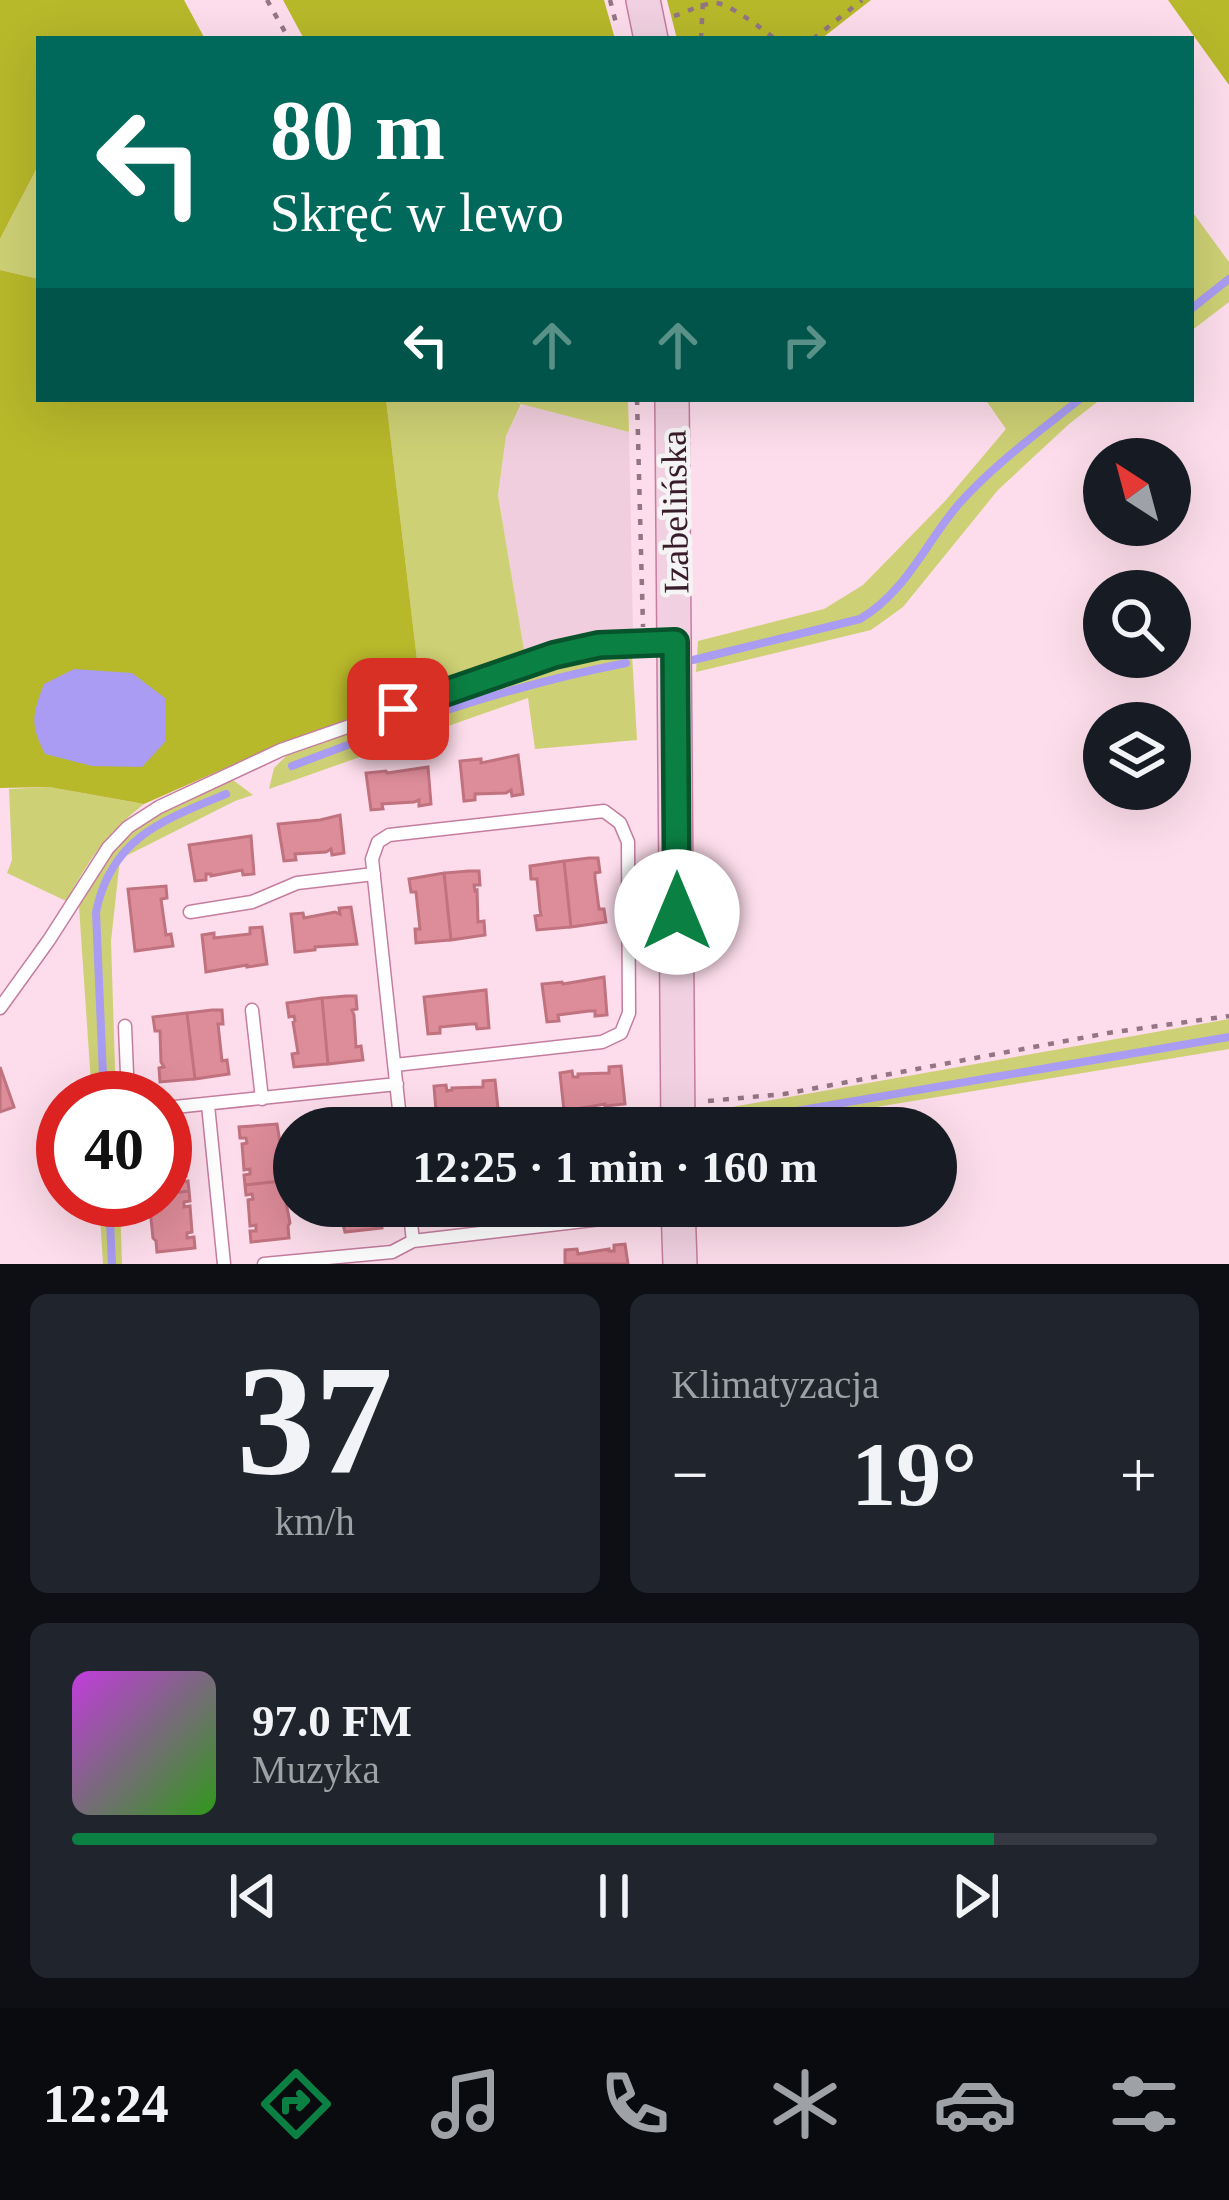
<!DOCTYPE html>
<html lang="pl">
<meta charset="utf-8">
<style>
body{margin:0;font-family:"Times New Roman",serif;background:#20242c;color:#f1f3f6;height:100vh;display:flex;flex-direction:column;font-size:45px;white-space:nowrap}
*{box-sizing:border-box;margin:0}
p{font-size:39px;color:#9ea1a6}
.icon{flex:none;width:66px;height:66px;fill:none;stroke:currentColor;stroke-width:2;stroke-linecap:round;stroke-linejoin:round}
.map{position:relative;height:1264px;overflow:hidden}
.panel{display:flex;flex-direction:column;gap:30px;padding:30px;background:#0d0f14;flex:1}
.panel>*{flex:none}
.banner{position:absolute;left:36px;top:36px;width:1158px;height:366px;border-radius:0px;box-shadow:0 12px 48px #0002;background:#00695c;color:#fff;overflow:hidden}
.needle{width:78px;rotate:324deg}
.controls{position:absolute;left:1083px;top:438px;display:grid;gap:24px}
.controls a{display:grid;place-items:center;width:108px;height:108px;border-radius:50%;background:#171b24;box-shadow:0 12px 48px #0002;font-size:60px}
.speed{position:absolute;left:36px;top:1071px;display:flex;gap:24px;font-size:60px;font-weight:700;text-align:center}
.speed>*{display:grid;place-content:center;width:156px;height:156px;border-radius:50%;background:#171b24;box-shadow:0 12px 48px #0002;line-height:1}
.speed .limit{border:18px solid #d22;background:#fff;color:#111}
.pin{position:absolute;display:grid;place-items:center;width:102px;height:102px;color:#fff;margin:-51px;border-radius:24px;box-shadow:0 6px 18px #0006}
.me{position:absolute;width:132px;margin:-66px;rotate:0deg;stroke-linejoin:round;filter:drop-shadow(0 0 9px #0008)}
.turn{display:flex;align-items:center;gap:42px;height:252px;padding:0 36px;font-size:54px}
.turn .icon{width:156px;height:156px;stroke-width:2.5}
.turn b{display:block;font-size:84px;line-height:102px}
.lanes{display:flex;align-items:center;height:114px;padding:0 36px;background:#0003;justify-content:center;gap:60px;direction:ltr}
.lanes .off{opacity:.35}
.big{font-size:90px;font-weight:700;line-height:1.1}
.panel .widget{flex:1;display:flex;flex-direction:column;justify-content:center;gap:18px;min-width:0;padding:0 42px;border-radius:18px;background:#20242c}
.panel .dial{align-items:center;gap:0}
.dial b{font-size:156px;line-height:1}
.song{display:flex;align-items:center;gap:36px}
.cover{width:144px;height:144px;border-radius:18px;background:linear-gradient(135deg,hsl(290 70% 55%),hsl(110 70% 35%))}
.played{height:12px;border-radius:6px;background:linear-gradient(90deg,#0b8043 85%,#363941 85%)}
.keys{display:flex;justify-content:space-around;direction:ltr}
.heat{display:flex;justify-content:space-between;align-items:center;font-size:66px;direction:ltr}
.panel .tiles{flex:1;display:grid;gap:30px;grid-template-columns:1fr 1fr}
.widget:last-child{grid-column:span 2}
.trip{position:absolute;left:273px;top:1107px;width:684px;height:120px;border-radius:60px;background:#171b24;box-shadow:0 12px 48px #0002;font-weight:700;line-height:120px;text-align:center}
.menu{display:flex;height:192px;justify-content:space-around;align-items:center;background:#090b0e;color:#9ea1a6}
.menu .icon{width:84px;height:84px}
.menu .current{color:#0b8043}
.menu b{font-size:54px;color:#f1f3f6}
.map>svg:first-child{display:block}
.built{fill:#f1cedd}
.green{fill:#ced075}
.forest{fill:#b8b82b}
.water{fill:#a99cf2}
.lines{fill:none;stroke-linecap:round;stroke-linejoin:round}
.stream{stroke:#a99cf2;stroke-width:8}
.building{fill:#dd8c99;stroke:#c1727f;stroke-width:3}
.lane-casing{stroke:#c57d9f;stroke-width:15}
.secondary-casing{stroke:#c57d9f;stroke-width:36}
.path{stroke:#937583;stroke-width:4.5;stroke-dasharray:6 9;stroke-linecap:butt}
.lane{stroke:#fff;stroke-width:12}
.secondary{stroke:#f1d1e1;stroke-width:33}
.route-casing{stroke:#07532c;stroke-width:30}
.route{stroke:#0b8043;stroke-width:21}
.labels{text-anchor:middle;stroke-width:9;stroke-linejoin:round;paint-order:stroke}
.street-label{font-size:36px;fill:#391c2a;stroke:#f4f4f4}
</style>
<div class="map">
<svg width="1229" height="1264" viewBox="0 0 1229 1264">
<rect width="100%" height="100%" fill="#fdddeb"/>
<path class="built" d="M 522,404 L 629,432 L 633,630 L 564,642 L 525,656 L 498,495 L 506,436 Z"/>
<path class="green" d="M 39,164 L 39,279 L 0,270 L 0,239 Z
M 1191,210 L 1229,262 L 1229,302 L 1191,331 Z
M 386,399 L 504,399 L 520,403 L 519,399 L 628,399 L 629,432 L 521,404 L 506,436 L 498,495 L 525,656 L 421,693 Z
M 985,399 L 1101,399 L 1069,424 L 998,490 L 903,607 L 871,630 L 696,672 L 698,641 L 824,609 L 863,585 L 946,500 L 1006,429 Z
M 610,651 L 632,654 L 637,740 L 535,749 L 528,698 L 269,789 L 274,768 L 288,754 L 552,664 Z
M 233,780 L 253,795 L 235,801 L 120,859 L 111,941 L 116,1098 L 92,1098 L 79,907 C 107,841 165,799 233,780 Z
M 49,787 L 144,804 C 103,837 92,856 66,901 L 7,873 L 12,860 L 9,789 Z
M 1229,1019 L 1229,1049 L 749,1128 L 705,1128 L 704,1112 Z
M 99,1200 L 120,1200 L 122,1264 L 103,1264 Z"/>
<path class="forest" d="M 0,0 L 184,0 L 205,39 L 39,39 L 39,164 L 0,239 Z
M 283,0 L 604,0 L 615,39 L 304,39 Z
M 667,0 L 871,0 L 821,39 L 677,39 Z
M 1168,0 L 1229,0 L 1229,85 Z
M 0,270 L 39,279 L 39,399 L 386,399 L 421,693 L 282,743 L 144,804 L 49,787 L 0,788 Z"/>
<path class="water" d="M 74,669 L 132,673 L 165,698 L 165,742 L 142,767 L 92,766 L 45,754 C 30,725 32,715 44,684 Z"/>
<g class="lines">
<path class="stream" d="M 1191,309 L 1229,279
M 693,660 L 860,619 C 905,593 925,544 958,505 C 993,465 1039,432 1080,399
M 292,766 C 404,723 508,686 626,663
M 104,1098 L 96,912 C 111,838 163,820 226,794
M 708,1126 L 1229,1037
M 109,1200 L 112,1264"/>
</g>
<path class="building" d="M 518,755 L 523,794 L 512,796 L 511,790 L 506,793 L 475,794 L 475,800 L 464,801 L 460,761 L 481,759 L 481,763 Z
M 428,767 L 431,804 L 419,806 L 419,800 L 414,802 L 382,804 L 383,809 L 371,810 L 366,773 L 386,771 L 387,773 Z
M 340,815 L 344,853 L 332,855 L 331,849 L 326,852 L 295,854 L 296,860 L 284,861 L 278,824 L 320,820 Z
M 251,836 L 254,874 L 243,875 L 242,870 L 211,876 L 211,874 L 206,874 L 206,880 L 195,881 L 189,845 Z
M 589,858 L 598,858 L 600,872 L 595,873 L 595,878 L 599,909 L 604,909 L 606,922 L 571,927 L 564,861 Z
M 564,861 L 571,927 L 537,930 L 535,916 L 541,915 L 540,910 L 537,879 L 531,879 L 530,866 Z
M 469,871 L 479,871 L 480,885 L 474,885 L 475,891 L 477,890 L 478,922 L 484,921 L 485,935 L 451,940 L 444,873 Z
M 444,873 L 451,940 L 416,943 L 415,929 L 420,929 L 416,892 L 411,892 L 409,879 Z
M 166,886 L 167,898 L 161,899 L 166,935 L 171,934 L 173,946 L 135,951 L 128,889 Z
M 351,907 L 357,944 L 315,947 L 315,950 L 295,952 L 291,914 L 303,913 L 304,918 L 335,912 L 340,914 L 339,908 Z
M 262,927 L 267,964 L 247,967 L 247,965 L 206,972 L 202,935 L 214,933 L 214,938 L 250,934 L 250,928 Z
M 604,977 L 607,1015 L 595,1016 L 595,1011 L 589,1011 L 558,1015 L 559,1021 L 547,1022 L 542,984 L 562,982 L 563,984 Z
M 486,990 L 489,1028 L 477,1029 L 476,1024 L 471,1024 L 440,1027 L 440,1033 L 428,1034 L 424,997 Z
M 346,996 L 356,996 L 357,1009 L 352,1010 L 354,1015 L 356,1047 L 361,1046 L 363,1060 L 328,1064 L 322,998 Z
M 322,998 L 328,1064 L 294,1067 L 292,1054 L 298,1053 L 293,1022 L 295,1021 L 294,1016 L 289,1017 L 287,1003 Z
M 212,1010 L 222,1010 L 223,1024 L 218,1024 L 222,1061 L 227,1060 L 229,1074 L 195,1079 L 187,1013 Z
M 187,1013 L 195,1079 L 160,1082 L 159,1068 L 164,1067 L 161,1062 L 160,1031 L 155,1031 L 153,1017 Z
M 621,1066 L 625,1104 L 605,1106 L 605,1104 L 564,1111 L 560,1073 L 572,1071 L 573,1077 L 578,1077 L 578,1074 L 609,1073 L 609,1067 Z
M 0,1067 L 14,1107 L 0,1112 Z
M 495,1080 L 499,1118 L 437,1124 L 434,1086 L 446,1085 L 447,1091 L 452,1090 L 452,1088 L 483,1087 L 483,1081 Z
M 370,1114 L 371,1124 L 365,1125 L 365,1128 L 333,1128 L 332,1117 Z
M 277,1124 L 284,1167 L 281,1170 L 282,1181 L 245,1185 L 244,1175 L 250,1174 L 250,1169 L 244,1170 L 242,1144 L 247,1143 L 246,1138 L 240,1138 L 239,1127 Z
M 183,1134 L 184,1145 L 177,1145 L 178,1151 L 183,1150 L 186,1176 L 181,1177 L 182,1182 L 188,1181 L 189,1191 L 165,1194 L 165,1135 Z
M 282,1181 L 290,1223 L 288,1226 L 289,1238 L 251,1242 L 250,1231 L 256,1231 L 256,1225 L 250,1226 L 248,1200 L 253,1199 L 252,1194 L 246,1195 L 245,1185 Z
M 189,1191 L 190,1201 L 184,1202 L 184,1207 L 190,1206 L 192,1232 L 187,1233 L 187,1238 L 194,1237 L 195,1248 L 157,1252 L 156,1241 L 153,1238 L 150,1209 L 152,1200 L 165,1200 L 165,1194 Z
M 338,1206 L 379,1206 L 380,1212 L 374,1213 L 375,1218 L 381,1217 L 382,1228 L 345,1232 Z
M 625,1244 L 628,1264 L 565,1264 L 565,1250 L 577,1249 L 578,1254 L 609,1249 L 609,1251 L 614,1251 L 614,1245 Z"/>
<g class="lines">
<defs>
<path id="lane" d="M 190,912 L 252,902 L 297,883 L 374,874
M 0,1008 L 49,940 L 108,848 L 128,827 L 159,807 L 281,750 L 554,655 L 599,645 L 674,642
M 252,1010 L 262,1099
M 125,1026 L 128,1098
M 395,1065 L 602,1042 L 621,1033 L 629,1013 L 628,842 L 620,823 L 604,811 L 389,835 L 378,842 L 372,859 L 401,1128
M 208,1105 L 224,1264
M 165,1108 L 397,1084
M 409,1206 L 413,1241
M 264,1264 L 392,1252 L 413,1241 L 678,1210"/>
<path id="secondary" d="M 643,0 L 651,39
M 672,399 L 678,1128
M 678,1206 L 680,1264"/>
</defs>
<use href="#lane" class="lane-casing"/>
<use href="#secondary" class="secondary-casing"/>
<path class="path" d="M 267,0 L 289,39
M 610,0 L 616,23
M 674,16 C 687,12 701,4 714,3 C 726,1 764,30 775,39
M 701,39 L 703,0
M 813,39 L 862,0
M 637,399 L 643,627
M 708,1101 L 784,1094 L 1108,1033 L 1229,1016"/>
<use href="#lane" class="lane"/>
<use href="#secondary" class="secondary"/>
</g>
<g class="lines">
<defs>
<path id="route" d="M 398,709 L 554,655 L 599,645 L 675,642 L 677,912"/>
</defs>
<use href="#route" class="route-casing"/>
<use href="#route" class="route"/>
</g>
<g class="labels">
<g class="street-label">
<text transform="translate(674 512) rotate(-91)" y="13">Izabelińska</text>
</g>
</g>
</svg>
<div class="controls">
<a><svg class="needle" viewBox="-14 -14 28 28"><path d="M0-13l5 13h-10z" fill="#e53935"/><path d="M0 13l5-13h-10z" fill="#9ea1a6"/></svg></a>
<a><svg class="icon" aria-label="search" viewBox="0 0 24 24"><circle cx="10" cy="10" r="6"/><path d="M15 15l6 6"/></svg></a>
<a><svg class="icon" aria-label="layers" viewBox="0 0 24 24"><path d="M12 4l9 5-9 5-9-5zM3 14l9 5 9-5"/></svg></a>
</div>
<div class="speed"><div class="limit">40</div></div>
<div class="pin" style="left:398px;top:709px;background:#d93025"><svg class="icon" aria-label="arrive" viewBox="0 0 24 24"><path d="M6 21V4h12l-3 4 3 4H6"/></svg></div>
<svg class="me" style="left:677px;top:912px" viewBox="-20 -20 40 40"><circle r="19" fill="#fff"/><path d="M0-13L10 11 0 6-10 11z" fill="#0b8043"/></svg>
<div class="trip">12:25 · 1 min · 160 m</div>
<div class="banner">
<div class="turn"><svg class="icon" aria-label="left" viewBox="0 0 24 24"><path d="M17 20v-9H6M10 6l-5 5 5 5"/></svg><div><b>80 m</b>Skręć w lewo</div></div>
<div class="lanes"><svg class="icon" aria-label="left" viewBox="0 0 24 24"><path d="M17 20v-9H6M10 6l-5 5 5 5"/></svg><svg class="icon off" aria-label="ahead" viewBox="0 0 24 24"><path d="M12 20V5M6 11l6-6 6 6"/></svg><svg class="icon off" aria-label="ahead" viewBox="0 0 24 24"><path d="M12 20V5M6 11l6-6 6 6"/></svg><svg class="icon off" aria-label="right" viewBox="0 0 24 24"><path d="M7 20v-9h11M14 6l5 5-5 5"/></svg></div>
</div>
</div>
<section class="panel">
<div class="tiles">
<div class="widget dial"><b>37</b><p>km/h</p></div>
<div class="widget"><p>Klimatyzacja</p>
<div class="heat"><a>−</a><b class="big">19°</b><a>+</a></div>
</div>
<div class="widget">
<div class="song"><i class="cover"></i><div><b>97.0 FM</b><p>Muzyka</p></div></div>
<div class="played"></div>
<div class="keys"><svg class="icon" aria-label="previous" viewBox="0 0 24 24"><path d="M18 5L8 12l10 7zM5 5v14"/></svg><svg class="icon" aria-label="pause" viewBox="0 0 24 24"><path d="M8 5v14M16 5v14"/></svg><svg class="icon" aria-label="next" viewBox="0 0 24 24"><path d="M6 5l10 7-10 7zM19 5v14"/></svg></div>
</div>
</div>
</section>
<nav class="menu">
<b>12:24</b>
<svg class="icon current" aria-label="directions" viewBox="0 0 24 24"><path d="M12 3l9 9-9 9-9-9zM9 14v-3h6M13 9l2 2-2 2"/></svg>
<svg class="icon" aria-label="music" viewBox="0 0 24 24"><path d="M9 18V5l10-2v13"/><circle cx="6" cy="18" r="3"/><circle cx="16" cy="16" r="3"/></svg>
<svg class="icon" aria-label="phone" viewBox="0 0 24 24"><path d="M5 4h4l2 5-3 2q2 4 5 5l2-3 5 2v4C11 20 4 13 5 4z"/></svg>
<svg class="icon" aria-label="climate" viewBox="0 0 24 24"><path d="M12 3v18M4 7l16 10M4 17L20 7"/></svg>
<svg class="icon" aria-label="car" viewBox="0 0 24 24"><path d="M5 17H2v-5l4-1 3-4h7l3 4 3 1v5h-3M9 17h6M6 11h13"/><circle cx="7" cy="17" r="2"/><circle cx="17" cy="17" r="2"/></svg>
<svg class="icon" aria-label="filters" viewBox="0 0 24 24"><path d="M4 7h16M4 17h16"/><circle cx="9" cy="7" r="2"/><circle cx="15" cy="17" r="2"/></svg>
</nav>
